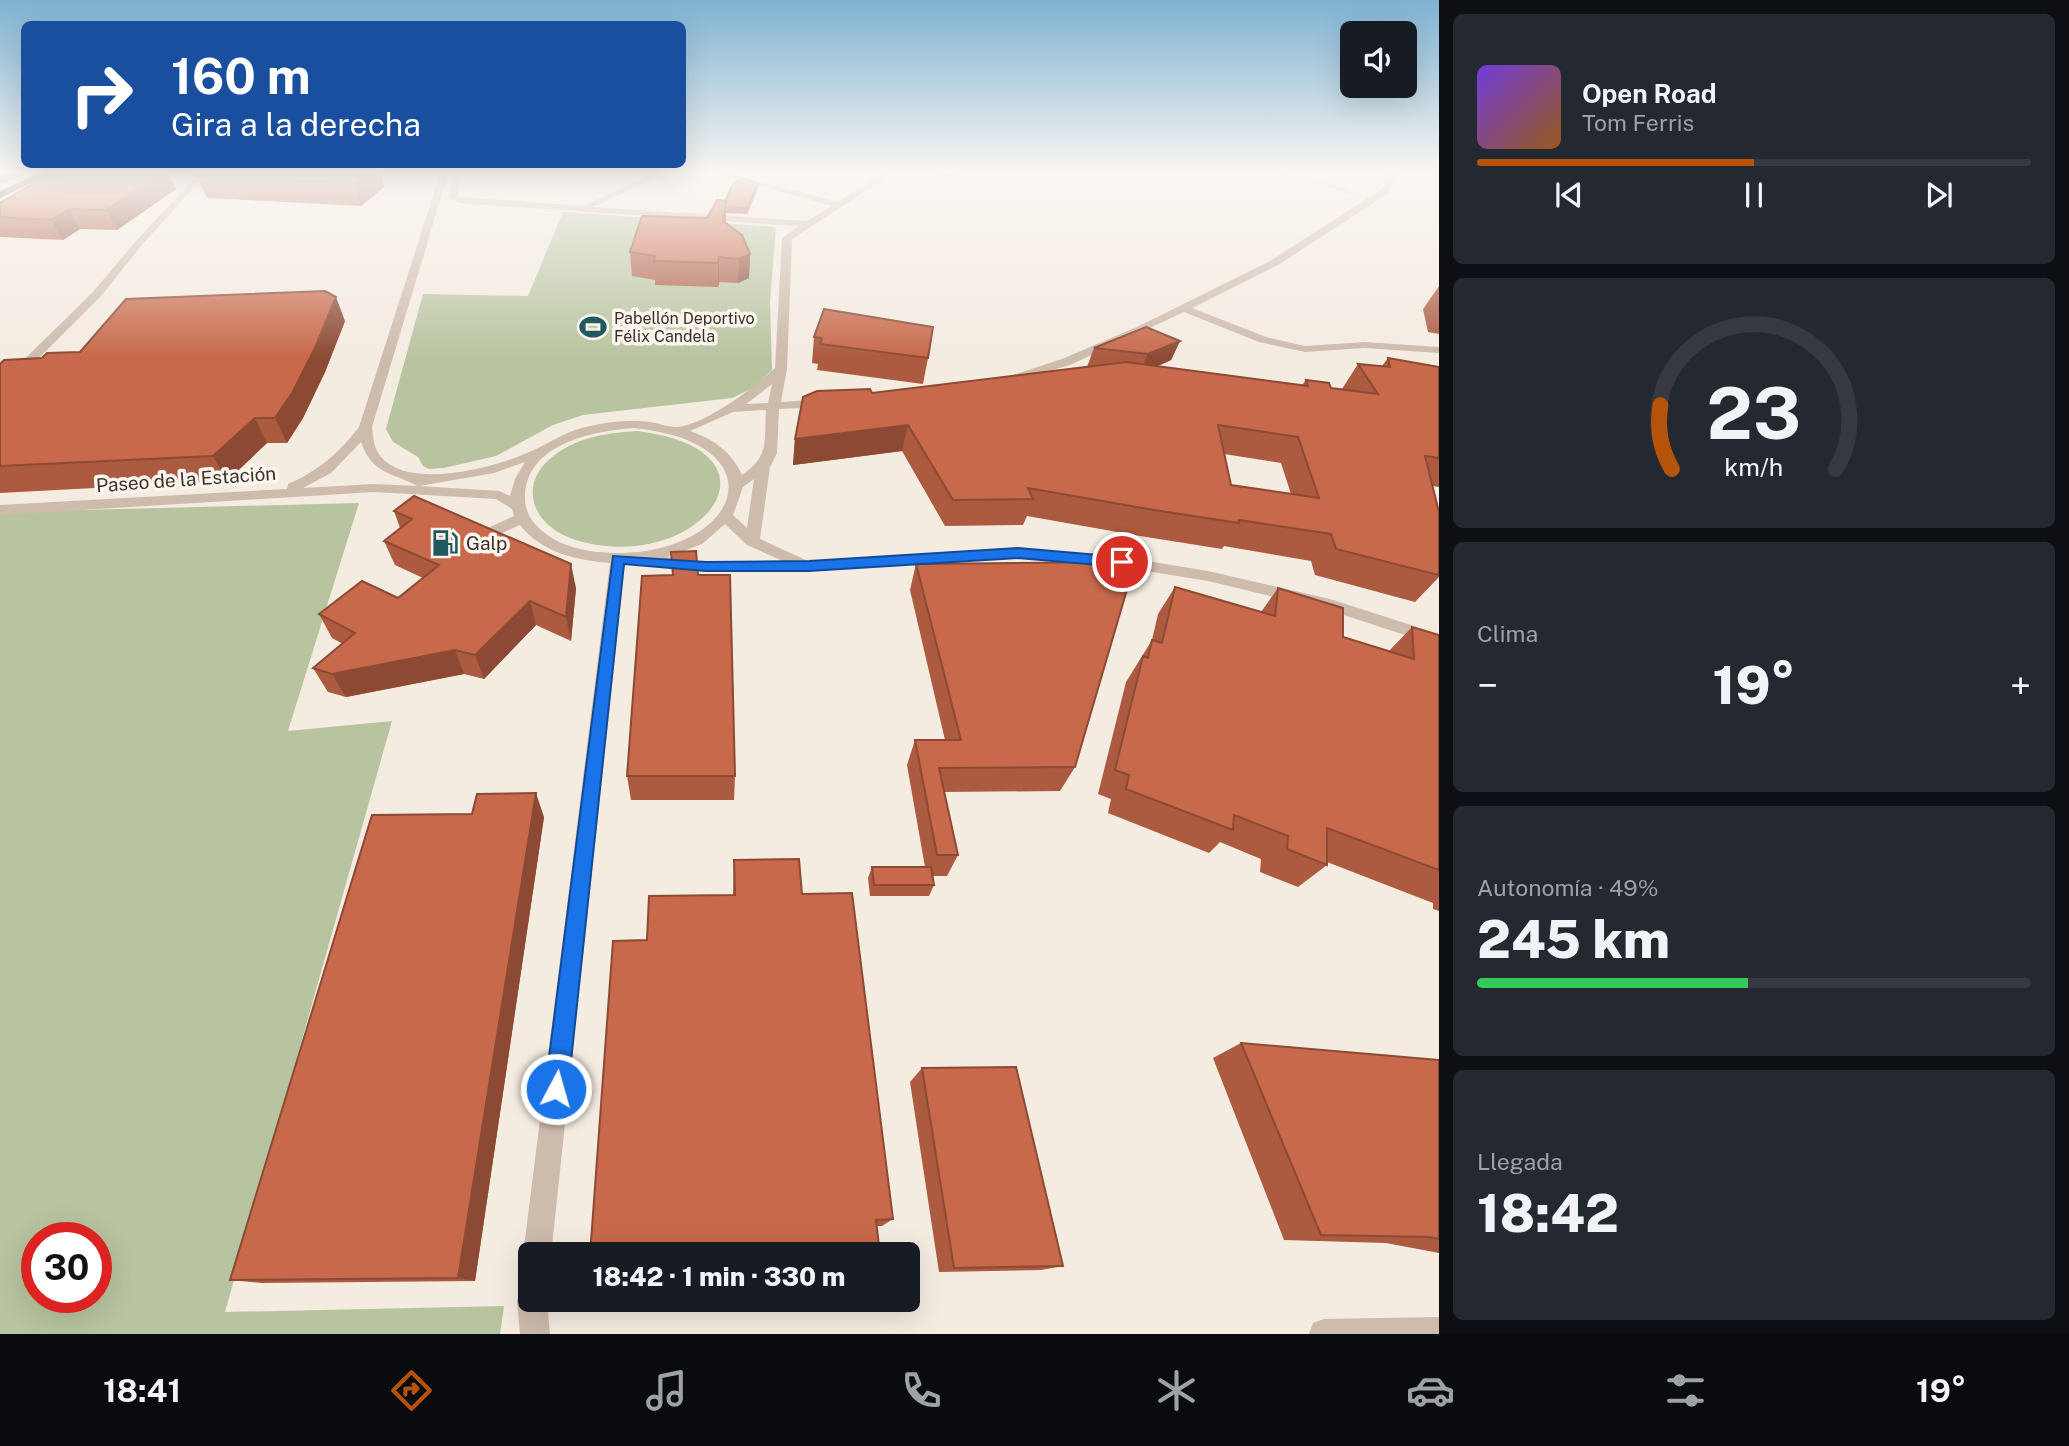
<!DOCTYPE html>
<html lang="es">
<meta charset="utf-8">
<style>
body{margin:0;font-family:"Public Sans",sans-serif;background:#242831;color:#f1f3f6;height:100vh;display:flex;flex-direction:column;font-size:26px;white-space:nowrap}
*{box-sizing:border-box;margin:0}
p{font-size:23px;color:#9ea1a6}
.icon{flex:none;width:38px;height:38px;fill:none;stroke:currentColor;stroke-width:2;stroke-linecap:round;stroke-linejoin:round}
.map{position:relative;flex:1;overflow:hidden}
.side{display:flex;flex-direction:column;gap:14px;padding:14px;background:#0d0f14;width:630px}
.side>*{flex:none}
.top-card{position:absolute;left:21px;top:21px;width:665px;height:147px;border-radius:10px;box-shadow:0 7px 28px #0002;background:#1a4fa0;color:#fff;overflow:hidden}
.buttons{position:absolute;left:1340px;top:21px;display:grid;gap:14px}
.buttons a{display:grid;place-items:center;width:77px;height:77px;border-radius:10px;background:#171b24;box-shadow:0 7px 28px #0002;font-size:35px}
.speed{position:absolute;left:21px;top:1222px;display:flex;gap:14px;font-size:35px;font-weight:700;text-align:center}
.speed>*{display:grid;place-content:center;width:91px;height:91px;border-radius:50%;background:#171b24;box-shadow:0 7px 28px #0002;line-height:1}
.speed .limit{border:10px solid #d22;background:#fff;color:#111}
.pin{position:absolute;display:grid;place-items:center;width:60px;height:60px;color:#fff;margin:-30px;border:4px solid #fff;border-radius:50%;box-shadow:0 2px 7px #0007}
.me{position:absolute;width:77px;margin:-38px;rotate:6deg;stroke-linejoin:round;filter:drop-shadow(0 0 5px #0008)}
.turn{display:flex;align-items:center;gap:24px;height:147px;padding:0 35px;font-size:32px}
.turn .icon{width:91px;height:91px;stroke-width:2.5}
.turn b{display:block;font-size:49px;line-height:60px}
.big{font-size:52px;font-weight:800;line-height:1.1}
.side .widget{flex:1;display:flex;flex-direction:column;justify-content:center;gap:10px;min-width:0;padding:0 24px;border-radius:10px;background:#242831}
.side .dial{align-items:center;gap:0}
.dial svg{height:182px;overflow:visible;fill:none;stroke:#363941;stroke-width:7;stroke-linecap:round;text-anchor:middle}
.dial text{fill:#f1f3f6;stroke:none}
.song{display:flex;align-items:center;gap:21px}
.cover{width:84px;height:84px;border-radius:10px;background:linear-gradient(135deg,hsl(260 70% 55%),hsl(30 70% 35%))}
.played{height:7px;border-radius:4px;background:linear-gradient(90deg,#b45309 50%,#363941 50%)}
.keys{display:flex;justify-content:space-around;direction:ltr}
.heat{display:flex;justify-content:space-between;align-items:center;font-size:38px;direction:ltr}
.charge{height:10px;border-radius:5px;background:linear-gradient(90deg,#34c759 49%,#363941 0)}
.trip{position:absolute;left:518px;top:1242px;width:402px;height:70px;border-radius:10px;background:#171b24;box-shadow:0 7px 28px #0002;font-weight:800;line-height:70px;text-align:center}
.tab-bar{display:flex;height:112px;justify-content:space-around;align-items:center;background:#090b0e;color:#9ea1a6}
.tab-bar .icon{width:49px;height:49px}
.tab-bar .selected{color:#b45309}
.tab-bar b{font-size:32px;color:#f1f3f6}
main{display:flex;flex:1;min-height:0}
.map>svg:first-child{display:block}
.green{fill:#b8c4a0;fill-rule:evenodd}
.lines{fill:none;stroke-linecap:round;stroke-linejoin:round}
.path{stroke:#b9a596;stroke-width:2;stroke-dasharray:2 2;stroke-linecap:butt}
.minor{fill:#cdbbac;fill-rule:evenodd}
.highway{fill:#5c4a42;fill-rule:evenodd}
.wall{fill:#ac5a40;fill-rule:evenodd}
.shaded-wall{fill:#8c4a34}
.building{fill:#c8694b;stroke:#8c4a34;stroke-width:2;fill-rule:evenodd}
.route{fill:#1a73e8;stroke:#114b97;stroke-width:2}
.labels{text-anchor:middle;stroke-width:7;stroke-linejoin:round;paint-order:stroke}
.far-poi-label{font-size:16px;fill:#3b302b;stroke:#fbf5ee;text-anchor:start}
.street-label{font-size:19px;fill:#3b302b;stroke:#fbf5ee}
.poi-label{font-size:19px;fill:#3b302b;stroke:#fbf5ee;text-anchor:start}
</style>
<main>
<div class="map">
<svg width="1439" height="1334" viewBox="0 0 1439 1334">
<rect width="100%" height="100%" fill="#f4ebe1"/>
<path class="green" d="M 563,212 L 776,227 L 770,302 L 772,370 L 753,388 L 732,398 L 583,415 L 553,425 L 496,456 L 444,468 L 429,469 L 423,466 L 418,457 L 393,442 L 386,429 L 423,294 L 528,296 Z
M 637,431 C 798,451 697,577 576,540 C 532,527 515,483 556,454 C 581,436 609,433 637,431 Z
M 359,503 L 288,731 L 392,721 L 225,1312 L 504,1306 L 500,1334 L 0,1334 L 0,512 ZM 37,1237 L 96,1237 L 96,1297 L 37,1297 Z"/>
<g class="lines">
<path class="path" d="M 1264,171 L 1324,183 L 1353,194"/>
<path class="minor" d="M 201,171 L 209,171 L 141,246 L 101,296 L 4,393 L 0,394 L 0,383 L 93,292 L 135,242 Z
M 441,171 L 449,171 L 372,427 C 373,437 374,449 381,457 C 411,492 503,466 538,448 C 554,440 568,431 586,427 C 607,422 628,419 650,422 C 658,423 668,427 676,427 C 704,426 755,387 775,368 L 782,238 L 799,226 L 459,203 L 448,197 L 453,179 L 460,181 L 457,196 L 461,197 L 583,206 L 659,171 L 669,171 L 593,207 L 807,221 L 832,206 L 708,171 L 721,171 L 838,202 L 887,171 L 896,171 L 792,239 L 787,369 L 781,402 L 823,399 L 829,403 L 823,407 L 779,409 L 777,453 L 770,467 L 760,539 L 808,561 L 1018,548 L 1122,557 L 1208,571 L 1330,599 L 1439,634 L 1439,646 L 1328,610 L 1208,581 L 1122,567 L 1018,558 L 809,571 L 706,572 L 625,563 L 551,1255 L 530,1255 L 530,1266 L 527,1265 L 523,1255 L 610,563 C 576,560 542,553 520,525 L 484,541 L 467,532 L 469,529 L 484,530 L 514,516 L 512,509 L 496,499 L 374,492 L 0,515 L 0,505 L 287,489 L 288,484 C 318,471 339,453 359,427 ZM 772,384 L 768,403 L 746,404 ZM 766,410 C 764,441 770,456 742,475 C 732,452 713,439 690,431 L 733,412 ZM 634,428 C 780,443 742,550 622,553 C 600,553 579,551 559,542 C 542,533 525,519 525,499 C 524,444 593,431 634,428 ZM 361,442 C 372,475 393,472 417,486 L 374,484 L 303,488 L 331,473 ZM 525,462 L 515,479 L 510,496 L 499,491 L 419,486 L 494,473 ZM 754,479 L 747,528 L 733,515 L 743,487 ZM 725,524 L 747,545 L 783,561 L 706,562 L 667,557 L 702,544 Z
M 1380,171 L 1388,171 L 1390,175 L 1399,171 L 1409,171 L 1393,181 L 1389,193 L 1278,265 L 1192,308 L 1266,337 L 1305,346 L 1365,342 L 1439,347 L 1439,353 L 1365,348 L 1305,352 L 1259,342 L 1184,312 L 1070,365 L 1000,385 L 994,381 L 1062,359 L 1139,326 L 1270,261 L 1382,189 L 1386,183 Z
M 530,1286 L 530,1300 L 547,1300 L 550,1334 L 520,1334 L 517,1300 L 522,1290 Z
M 1439,1317 L 1439,1334 L 1309,1334 L 1313,1323 L 1324,1319 Z"/>
<path class="highway" d="M 44,171 L 57,171 L 0,198 L 0,191 Z"/>
</g>
<path class="wall" d="M 55,171 L 167,171 L 176,189 L 117,230 L 80,229 L 63,240 L 0,237 L 0,203 Z
M 206,171 L 382,171 L 380,173 L 384,187 L 361,206 L 207,198 L 197,176 Z
M 929,171 L 964,171 L 948,177 Z
M 758,183 L 758,188 L 747,214 L 726,213 L 726,224 L 750,254 L 749,278 L 738,283 L 719,282 L 718,287 L 655,285 L 655,280 L 632,276 L 630,252 L 707,218 L 725,201 Z
M 1439,286 L 1439,334 L 1428,332 L 1423,309 Z
M 345,321 L 325,372 L 303,418 L 287,443 L 267,443 L 227,481 L 0,493 L 0,364 L 80,352 Z
M 814,337 L 928,358 L 923,384 L 817,370 L 818,364 L 812,363 Z
M 1180,341 L 1171,360 L 1158,366 L 1302,385 L 1306,380 L 1331,388 L 1342,389 L 1358,364 L 1382,366 L 1388,358 L 1439,367 L 1439,487 L 1432,486 L 1439,512 L 1439,577 L 1415,602 L 1315,575 L 1311,561 L 1224,546 L 1222,549 L 1140,536 L 1027,516 L 1023,525 L 945,526 L 902,451 L 793,465 L 795,439 L 872,393 L 1087,367 L 1094,348 ZM 1224,454 L 1281,463 L 1291,494 L 1231,485 Z
M 394,511 L 576,588 L 571,641 L 536,625 L 484,679 L 464,674 L 346,697 L 328,692 L 313,668 L 343,644 L 332,638 L 319,614 L 398,598 L 423,578 L 395,565 L 384,541 L 400,528 Z
M 916,564 L 1075,767 L 1060,791 L 944,792 L 958,855 L 947,876 L 933,876 L 934,885 L 929,896 L 870,896 L 868,878 L 872,867 L 925,867 L 907,765 L 915,740 L 945,740 L 910,590 Z
M 673,575 L 698,575 L 735,776 L 734,800 L 631,800 L 627,776 Z
M 1175,587 L 1261,612 L 1278,588 L 1343,637 L 1389,651 L 1412,627 L 1439,635 L 1439,911 L 1433,909 L 1433,903 L 1327,862 L 1327,865 L 1298,887 L 1260,872 L 1261,859 L 1220,842 L 1209,853 L 1108,813 L 1111,799 L 1098,794 L 1126,682 L 1152,640 L 1158,614 Z
M 472,814 L 544,817 L 475,1281 L 261,1283 L 230,1280 Z
M 734,860 L 802,894 L 893,1219 L 882,1226 L 877,1226 L 647,940 L 733,895 Z
M 1241,1043 L 1439,1060 L 1439,1253 L 1386,1243 L 1284,1240 L 1213,1058 Z
M 922,1068 L 1063,1266 L 1041,1270 L 939,1272 L 910,1082 Z"/>
<path class="shaded-wall" d="M 0,171 L 33,171 L 0,184 Z
M 166,171 L 167,171 L 176,189 L 117,230 L 106,210 Z
M 359,171 L 382,171 L 380,173 L 384,187 L 361,206 L 354,183 Z
M 950,171 L 964,171 L 948,177 Z
M 758,183 L 758,188 L 747,214 L 747,208 Z
M 726,201 L 726,224 L 723,221 Z
M 69,209 L 80,229 L 63,240 L 51,220 Z
M 750,254 L 749,278 L 738,283 L 739,259 Z
M 719,257 L 719,282 L 718,287 L 718,263 Z
M 336,297 L 345,321 L 325,372 L 303,418 L 287,443 L 275,418 Z
M 1180,341 L 1171,360 L 1139,374 L 1148,354 Z
M 255,418 L 267,443 L 227,481 L 213,456 Z
M 908,425 L 902,451 L 793,465 L 795,439 Z
M 571,564 L 576,588 L 571,641 L 566,617 Z
M 530,601 L 536,625 L 484,679 L 475,655 Z
M 455,650 L 464,674 L 346,697 L 332,674 Z
M 536,793 L 544,817 L 475,1281 L 458,1278 Z"/>
<path class="building" d="M 55,171 L 166,171 L 106,210 L 69,209 L 51,220 L 0,217 L 0,203 Z
M 206,171 L 371,171 L 354,183 L 197,176 Z
M 743,178 L 758,183 L 747,208 L 726,207 L 726,201 L 725,201 L 733,184 Z
M 717,200 L 726,201 L 723,221 L 742,235 L 750,254 L 739,259 L 719,257 L 718,263 L 654,261 L 655,256 L 630,252 L 642,216 L 707,218 Z
M 325,291 L 336,297 L 315,348 L 292,393 L 275,418 L 255,418 L 213,456 L 0,466 L 0,364 L 4,360 L 42,358 L 47,353 L 80,352 L 126,299 Z
M 824,309 L 933,327 L 928,358 L 820,344 L 822,338 L 814,337 Z
M 1146,327 L 1180,341 L 1148,354 L 1094,348 Z
M 1388,358 L 1439,367 L 1439,458 L 1425,456 L 1439,512 L 1439,575 L 1336,549 L 1331,534 L 1239,520 L 1239,523 L 1154,510 L 1028,488 L 1033,499 L 953,500 L 908,425 L 795,439 L 803,397 L 817,391 L 870,389 L 872,393 L 1126,362 L 1308,386 L 1306,380 L 1329,383 L 1331,388 L 1378,394 L 1358,364 L 1390,367 ZM 1218,425 L 1298,437 L 1319,498 L 1231,485 Z
M 414,496 L 571,564 L 566,617 L 530,601 L 475,655 L 455,650 L 332,674 L 313,668 L 355,633 L 319,614 L 362,581 L 398,598 L 439,565 L 384,541 L 412,519 L 394,511 Z
M 696,551 L 698,575 L 730,575 L 735,776 L 627,776 L 642,576 L 673,575 L 671,552 Z
M 1117,562 L 1128,586 L 1075,767 L 939,768 L 958,855 L 937,855 L 915,740 L 961,740 L 916,564 Z
M 1175,587 L 1275,616 L 1278,588 L 1343,608 L 1343,637 L 1414,659 L 1412,627 L 1439,635 L 1439,870 L 1327,828 L 1327,865 L 1287,849 L 1288,836 L 1234,815 L 1233,830 L 1126,789 L 1129,775 L 1115,770 L 1143,656 L 1148,658 L 1152,640 L 1162,643 Z
M 536,793 L 458,1278 L 230,1280 L 372,815 L 472,814 L 477,794 Z
M 799,859 L 802,894 L 852,893 L 893,1219 L 876,1220 L 880,1255 L 590,1255 L 613,941 L 647,940 L 649,896 L 735,895 L 734,860 Z
M 872,867 L 931,867 L 934,885 L 874,885 Z
M 1241,1043 L 1439,1060 L 1439,1239 L 1430,1237 L 1321,1235 Z
M 1016,1067 L 1063,1266 L 954,1268 L 922,1068 Z"/>
<linearGradient id="sky" x2="0" y2="1"><stop stop-color="#7eb2d2"/><stop offset="0.48" stop-color="#faf6f2"/><stop offset="1" stop-color="#faf6f2" stop-opacity="0"/></linearGradient>
<rect width="1439" height="358" fill="url(#sky)"/>
<path class="route" d="M 1018,548 L 1122,557 L 1130,562 L 1122,567 L 1018,558 L 809,571 L 706,571 L 624,564 L 568,1089 L 564,1097 L 556,1100 L 548,1097 L 545,1089 L 613,556 L 706,562 L 809,561 Z"/>
<defs>
<symbol id="stadium-bare" viewBox="-9 -9 18 18"><path d="M0-5a6.5 5 0 1 0 0 10a6.5 5 0 1 0 0-10ZM-3.5-1.8h7v3.6h-7Z" fill="#1f5a5e" stroke="#fbf5ee" stroke-width="2.5" paint-order="stroke"/></symbol>
<symbol id="fuel-bare" viewBox="-9 -9 18 18"><path d="M-5.5-6h7V0h2V4h1.3V-2.5L3-4.5l.8-.8L6-3V5H2.5V1h-1V6h-7ZM-4.2-4.7v3.2H.2V-4.7Z" fill="#1f5a5e" stroke="#fbf5ee" stroke-width="2.5" paint-order="stroke"/></symbol>
</defs>
<g fill-rule="evenodd">
<use href="#stadium-bare" x="574" y="308" width="38" height="38"/>
<use href="#fuel-bare" x="426" y="524" width="38" height="38"/>
</g>
<g class="labels">
<g class="far-poi-label">
<text x="614" y="324">Pabellón Deportivo<tspan x="614" dy="18">Félix Candela</tspan></text>
</g>
<g class="street-label">
<text transform="translate(186 479) rotate(-4)" y="7">Paseo de la Estación</text>
</g>
<g class="poi-label">
<text x="466" y="550">Galp</text>
</g>
</g>
</svg>
<div class="buttons">
<a><svg class="icon" aria-label="sound" viewBox="0 0 24 24"><path d="M4 9h4l5-4v14l-5-4H4zM17 9q2 3 0 6"/></svg></a>
</div>
<div class="speed"><div class="limit">30</div></div>
<div class="pin" style="left:1122px;top:562px;background:#d93025"><svg class="icon" aria-label="arrive" viewBox="0 0 24 24"><path d="M6 21V4h12l-3 4 3 4H6"/></svg></div>
<svg class="me" style="left:556px;top:1089px" viewBox="-20 -20 40 40"><circle r="17" fill="#1a73e8" stroke="#fff" stroke-width="3"/><path d="M0-11L8 9 0 5-8 9z" fill="#fff"/></svg>
<div class="trip">18:42 · 1 min · 330 m</div>
<div class="top-card">
<div class="turn"><svg class="icon" aria-label="right" viewBox="0 0 24 24"><path d="M7 20v-9h11M14 6l5 5-5 5"/></svg><div><b>160 m</b>Gira a la derecha</div></div>
</div>
</div>
<section class="side">
<div class="widget">
<div class="song"><i class="cover"></i><div><b>Open Road</b><p>Tom Ferris</p></div></div>
<div class="played"></div>
<div class="keys"><svg class="icon" aria-label="previous" viewBox="0 0 24 24"><path d="M18 5L8 12l10 7zM5 5v14"/></svg><svg class="icon" aria-label="pause" viewBox="0 0 24 24"><path d="M8 5v14M16 5v14"/></svg><svg class="icon" aria-label="next" viewBox="0 0 24 24"><path d="M6 5l10 7-10 7zM19 5v14"/></svg></div>
</div>
<div class="widget dial"><svg viewBox="0 0 100 80">
<path d="M14 69A42 42 0 1 1 86 69"/>
<path d="M14 69A42 42 0 0 1 9 41" stroke="#b45309"/>
<text x="50" y="56" font-size="32" font-weight="700">23</text>
<text x="50" y="72" font-size="11">km/h</text>
</svg></div>
<div class="widget"><p>Clima</p>
<div class="heat"><a>−</a><b class="big">19°</b><a>+</a></div>
</div>
<div class="widget"><p>Autonomía · 49%</p><b class="big">245 km</b><div class="charge"></div></div>
<div class="widget"><p>Llegada</p><b class="big">18:42</b></div>
</section>
</main>
<nav class="tab-bar">
<b>18:41</b>
<svg class="icon selected" aria-label="directions" viewBox="0 0 24 24"><path d="M12 3l9 9-9 9-9-9zM9 14v-3h6M13 9l2 2-2 2"/></svg>
<svg class="icon" aria-label="music" viewBox="0 0 24 24"><path d="M9 18V5l10-2v13"/><circle cx="6" cy="18" r="3"/><circle cx="16" cy="16" r="3"/></svg>
<svg class="icon" aria-label="phone" viewBox="0 0 24 24"><path d="M5 4h4l2 5-3 2q2 4 5 5l2-3 5 2v4C11 20 4 13 5 4z"/></svg>
<svg class="icon" aria-label="climate" viewBox="0 0 24 24"><path d="M12 3v18M4 7l16 10M4 17L20 7"/></svg>
<svg class="icon" aria-label="car" viewBox="0 0 24 24"><path d="M5 17H2v-5l4-1 3-4h7l3 4 3 1v5h-3M9 17h6M6 11h13"/><circle cx="7" cy="17" r="2"/><circle cx="17" cy="17" r="2"/></svg>
<svg class="icon" aria-label="filters" viewBox="0 0 24 24"><path d="M4 7h16M4 17h16"/><circle cx="9" cy="7" r="2"/><circle cx="15" cy="17" r="2"/></svg>
<b>19°</b>
</nav>
